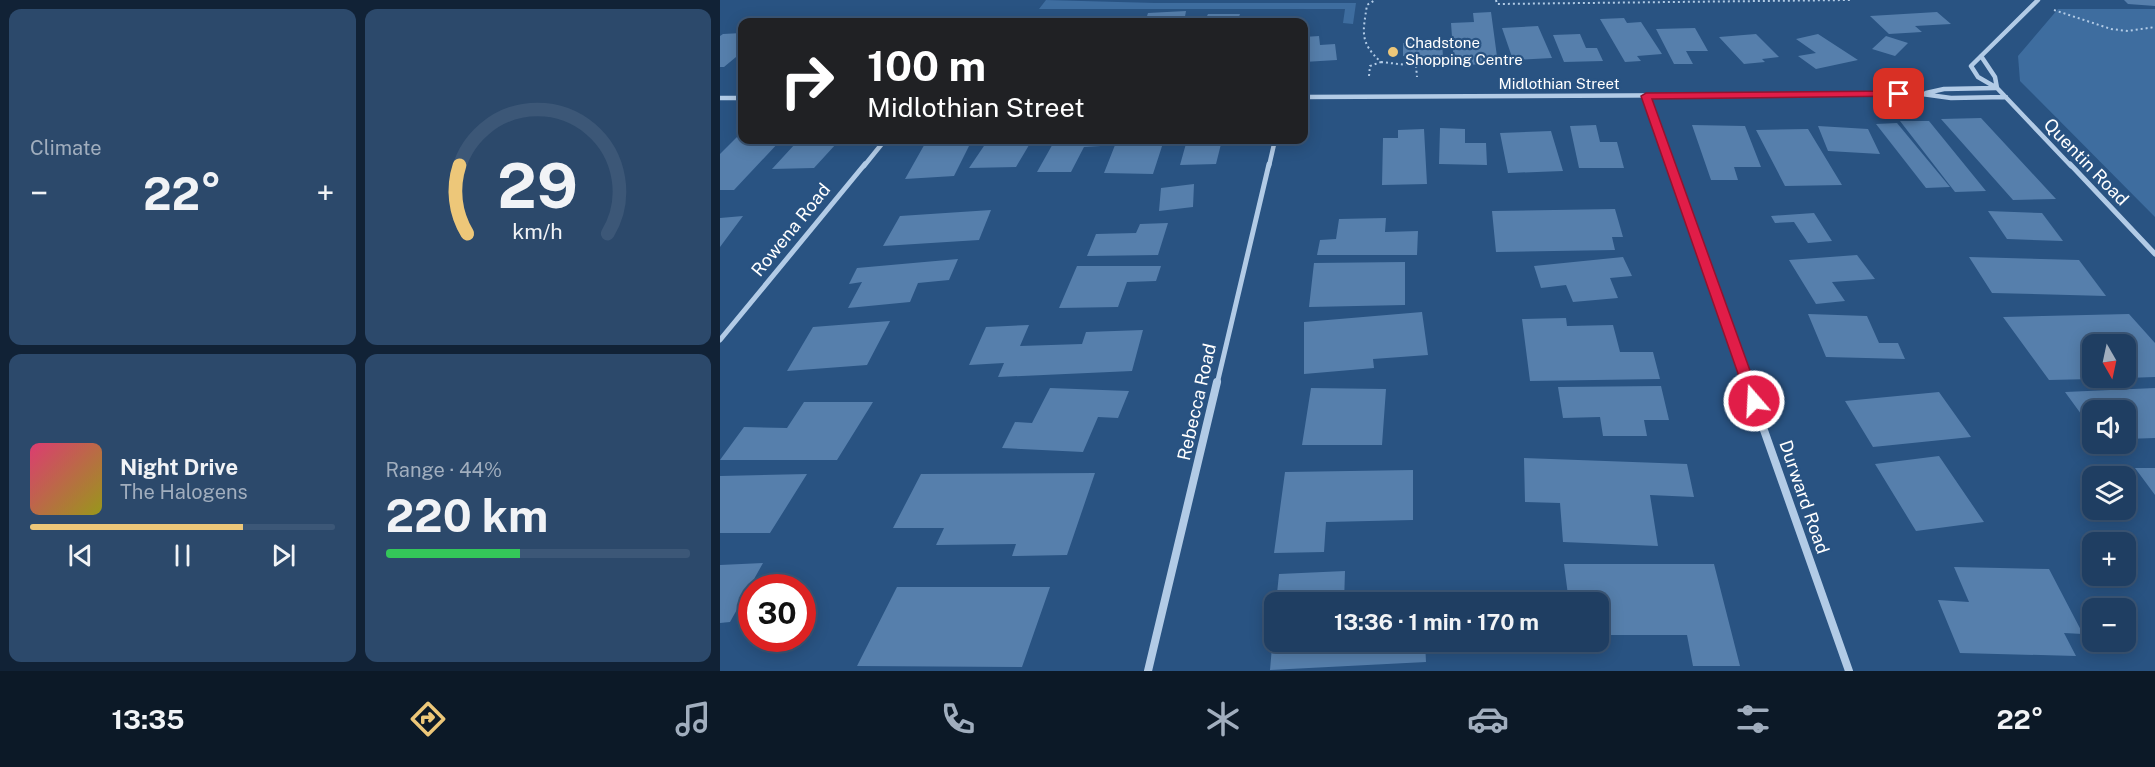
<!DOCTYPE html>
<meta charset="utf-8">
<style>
body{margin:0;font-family:"Public Sans",sans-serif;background:#2c496b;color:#f1f3f6;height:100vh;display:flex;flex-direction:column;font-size:22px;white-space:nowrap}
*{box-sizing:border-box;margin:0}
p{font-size:20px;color:#a1aebe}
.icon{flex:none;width:33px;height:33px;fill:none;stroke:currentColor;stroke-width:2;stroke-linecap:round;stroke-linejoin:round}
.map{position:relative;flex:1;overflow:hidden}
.details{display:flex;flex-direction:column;gap:9px;padding:9px;background:#112236;width:720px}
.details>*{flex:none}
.top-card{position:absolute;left:18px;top:18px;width:570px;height:126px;border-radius:12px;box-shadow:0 3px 15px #0003,0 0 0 2px #3c5777;background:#202124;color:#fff;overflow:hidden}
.needle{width:39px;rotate:171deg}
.controls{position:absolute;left:1362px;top:334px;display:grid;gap:12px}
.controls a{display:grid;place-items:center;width:54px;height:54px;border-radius:12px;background:#1f3e62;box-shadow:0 3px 15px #0003,0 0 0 2px #3c5777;font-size:30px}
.speed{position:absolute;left:18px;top:574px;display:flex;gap:12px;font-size:30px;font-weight:700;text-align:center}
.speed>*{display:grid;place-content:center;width:78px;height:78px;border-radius:50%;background:#1f3e62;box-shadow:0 3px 15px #0003,0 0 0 2px #3c5777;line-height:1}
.speed .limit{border:9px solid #d22;background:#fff;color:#111}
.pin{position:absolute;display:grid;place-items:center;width:51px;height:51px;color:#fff;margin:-26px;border-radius:12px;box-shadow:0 3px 9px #0006}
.me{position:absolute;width:66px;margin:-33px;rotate:341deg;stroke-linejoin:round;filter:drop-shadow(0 0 4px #0008)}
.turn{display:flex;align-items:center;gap:21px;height:126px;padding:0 30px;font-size:27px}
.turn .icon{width:78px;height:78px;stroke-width:2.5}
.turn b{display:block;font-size:42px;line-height:51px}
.big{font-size:45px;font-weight:700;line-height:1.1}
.details .card{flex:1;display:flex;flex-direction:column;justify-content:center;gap:9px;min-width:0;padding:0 21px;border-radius:12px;background:#2c496b}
.details .dial{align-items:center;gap:0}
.dial svg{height:156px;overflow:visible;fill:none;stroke:#3c5777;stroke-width:7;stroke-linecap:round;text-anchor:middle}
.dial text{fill:#f1f3f6;stroke:none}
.song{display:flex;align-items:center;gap:18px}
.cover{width:72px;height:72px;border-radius:9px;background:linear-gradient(135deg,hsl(340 70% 55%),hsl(60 70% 35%))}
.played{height:6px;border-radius:3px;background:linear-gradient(90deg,#edc779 70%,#3c5777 70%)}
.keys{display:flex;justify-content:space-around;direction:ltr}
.heat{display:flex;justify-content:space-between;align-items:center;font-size:33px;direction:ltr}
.charge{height:9px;border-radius:4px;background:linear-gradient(90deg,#34c759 44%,#3c5777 0)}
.details .tiles{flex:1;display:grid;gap:9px;grid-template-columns:repeat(2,1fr)}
.trip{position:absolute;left:544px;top:592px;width:345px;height:60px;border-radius:12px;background:#1f3e62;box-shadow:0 3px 15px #0003,0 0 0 2px #3c5777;font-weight:700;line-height:60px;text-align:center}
.tab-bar{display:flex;height:96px;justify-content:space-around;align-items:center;background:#0c1927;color:#a1aebe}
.tab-bar .icon{width:42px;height:42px}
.tab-bar .current{color:#edc779}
.tab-bar b{font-size:27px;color:#f1f3f6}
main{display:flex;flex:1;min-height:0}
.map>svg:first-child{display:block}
.green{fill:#3e6d9f}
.building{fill:#567fac}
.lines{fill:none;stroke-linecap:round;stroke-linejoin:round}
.path{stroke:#b2cbe6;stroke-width:2;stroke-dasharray:2 3;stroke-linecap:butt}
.street-far2{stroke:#b2cbe6;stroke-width:4.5}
.street-far1{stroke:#b2cbe6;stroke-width:5}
.street{stroke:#b2cbe6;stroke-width:8}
.route{fill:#e11d48;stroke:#92132f;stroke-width:1.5}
.poi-dot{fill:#edc779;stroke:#295382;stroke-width:2}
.labels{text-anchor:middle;stroke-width:4.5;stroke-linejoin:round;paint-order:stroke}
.far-poi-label{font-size:15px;fill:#fff;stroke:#295382;text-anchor:start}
.far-street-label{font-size:15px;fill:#fff;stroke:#295382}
.street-label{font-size:18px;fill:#fff;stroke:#295382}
</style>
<main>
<section class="details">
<div class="tiles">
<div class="card"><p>Climate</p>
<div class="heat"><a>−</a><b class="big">22°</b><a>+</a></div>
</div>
<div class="card dial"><svg viewBox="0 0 100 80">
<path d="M14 69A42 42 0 1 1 86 69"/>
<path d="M14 69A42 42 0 0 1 10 34" stroke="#edc779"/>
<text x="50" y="56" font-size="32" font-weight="700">29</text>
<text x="50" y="72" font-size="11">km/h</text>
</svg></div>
<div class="card">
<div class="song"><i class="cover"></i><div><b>Night Drive</b><p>The Halogens</p></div></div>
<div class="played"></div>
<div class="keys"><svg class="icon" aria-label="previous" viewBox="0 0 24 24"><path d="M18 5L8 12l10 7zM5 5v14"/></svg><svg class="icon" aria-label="pause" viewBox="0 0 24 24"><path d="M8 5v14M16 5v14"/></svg><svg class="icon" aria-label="next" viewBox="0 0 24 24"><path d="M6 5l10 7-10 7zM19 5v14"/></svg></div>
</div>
<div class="card"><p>Range · 44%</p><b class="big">220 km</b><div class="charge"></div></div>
</div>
</section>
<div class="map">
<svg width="1435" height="671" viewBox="0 0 1435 671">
<rect width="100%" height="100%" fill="#295382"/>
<path class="green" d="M 326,0 L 435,3 L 636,3 L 633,24 L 623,23 L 625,9 L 319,9 Z
M 1338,9 L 1435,9 L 1435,217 L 1300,81 L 1298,56 Z"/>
<path class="building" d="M 1404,0 L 1435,0 L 1435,6 L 1408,4 Z
M 466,11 L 464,22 L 425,22 L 428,13 Z
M 771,12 L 778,64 L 734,65 L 731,23 L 754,22 L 753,13 Z
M 1217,12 L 1231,24 L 1195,26 L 1202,32 L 1169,34 L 1150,16 Z
M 488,14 L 520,14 L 517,22 L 484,22 Z
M 904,18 L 907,23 L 921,22 L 942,54 L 917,56 L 921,61 L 905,62 L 880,19 Z
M 818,26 L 832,58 L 793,60 L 782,28 Z
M 975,28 L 988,51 L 966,51 L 973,64 L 954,64 L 936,29 Z
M 22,33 L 22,52 L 4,67 L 0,67 L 0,36 L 3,34 Z
M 860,34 L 866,48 L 877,48 L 883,61 L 844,62 L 833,35 Z
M 1036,34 L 1059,57 L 1042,59 L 1045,62 L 1024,64 L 999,37 Z
M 1098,34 L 1138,60 L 1096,69 L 1078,56 L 1096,53 L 1076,39 Z
M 599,36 L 600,45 L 615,44 L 617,60 L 584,62 L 584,37 Z
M 1166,36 L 1188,43 L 1175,56 L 1152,49 Z
M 683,43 L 722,43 L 723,56 L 683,56 Z
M 1261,118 L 1336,199 L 1293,200 L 1221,119 Z
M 1180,121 L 1209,121 L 1266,191 L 1235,192 Z
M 1177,123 L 1230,187 L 1206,188 L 1156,124 Z
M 876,125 L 880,142 L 897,142 L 904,168 L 859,168 L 850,126 Z
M 972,125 L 1025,126 L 1041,167 L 1014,167 L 1018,180 L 991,180 Z
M 1098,126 L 1148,129 L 1160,154 L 1108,151 Z
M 720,128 L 745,129 L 745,143 L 766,143 L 767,165 L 719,164 Z
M 704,129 L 707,184 L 662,185 L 663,138 L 678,138 L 678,130 Z
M 1088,129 L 1122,185 L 1065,186 L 1036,130 Z
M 831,131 L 843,171 L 788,173 L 780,133 Z
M 22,132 L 22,140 L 61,140 L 14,190 L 0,190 L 0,154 Z
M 207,140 L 252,140 L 234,176 L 185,179 Z
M 268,140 L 312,140 L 296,167 L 249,168 Z
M 335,140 L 385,140 L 381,146 L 364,147 L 351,172 L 317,172 Z
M 397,140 L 444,140 L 433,174 L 384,173 Z
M 467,140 L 502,140 L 496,164 L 460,165 Z
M 75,144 L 116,144 L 94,168 L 52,169 Z
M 474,184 L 473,207 L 439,211 L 441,188 Z
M 895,209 L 903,237 L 892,237 L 895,250 L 776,252 L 772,211 Z
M 271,210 L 259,240 L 163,246 L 180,216 Z
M 1268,211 L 1322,213 L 1343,241 L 1287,239 Z
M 1094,213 L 1112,241 L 1088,243 L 1074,222 L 1055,223 L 1051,216 Z
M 23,216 L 0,247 L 0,218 Z
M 666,218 L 665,232 L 698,231 L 697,255 L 597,255 L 600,240 L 616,239 L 619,219 Z
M 448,223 L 438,255 L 367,256 L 376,234 L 416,233 L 420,224 Z
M 1137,255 L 1155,279 L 1112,282 L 1125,301 L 1096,304 L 1069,260 Z
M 903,257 L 912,276 L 890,278 L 898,298 L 853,302 L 846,285 L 821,288 L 814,266 Z
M 1249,257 L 1359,260 L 1386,296 L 1272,293 Z
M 238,259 L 229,280 L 198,283 L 190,302 L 128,308 L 142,282 L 129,284 L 137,268 Z
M 685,262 L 685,305 L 589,307 L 594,263 Z
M 357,266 L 441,266 L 436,281 L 407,282 L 398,307 L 339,308 Z
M 702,312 L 708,355 L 653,359 L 654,368 L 584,374 L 584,322 Z
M 1088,314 L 1147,316 L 1159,343 L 1178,343 L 1185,359 L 1106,357 Z
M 1409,314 L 1435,343 L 1435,377 L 1406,378 L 1406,345 L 1372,345 L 1372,379 L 1329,380 L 1283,317 Z
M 846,318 L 847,326 L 893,325 L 900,352 L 933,352 L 940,379 L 810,381 L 802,319 Z
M 170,321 L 147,365 L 67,371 L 93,327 Z
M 309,325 L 300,346 L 362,344 L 366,332 L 423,330 L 412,371 L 278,377 L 284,363 L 249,365 L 266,327 Z
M 941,386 L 949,420 L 924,420 L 927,436 L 883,436 L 880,417 L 843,418 L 838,387 Z
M 330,388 L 409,391 L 398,418 L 378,417 L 363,452 L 282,448 L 295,422 L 312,423 Z
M 591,388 L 666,389 L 662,445 L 582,445 Z
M 1435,388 L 1435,438 L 1406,439 L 1406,411 L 1372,411 L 1372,429 L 1345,392 Z
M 1219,392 L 1251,437 L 1153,447 L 1125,401 Z
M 84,402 L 153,402 L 117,460 L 0,460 L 24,427 L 67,428 Z
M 1219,456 L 1264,522 L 1196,531 L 1155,464 Z
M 804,458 L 967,464 L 974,497 L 930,495 L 938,546 L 843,542 L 840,503 L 805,502 Z
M 1415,468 L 1435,468 L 1435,495 Z
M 693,470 L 693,520 L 606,522 L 604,552 L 554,553 L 565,472 Z
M 375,473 L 347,555 L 292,556 L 296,544 L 216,545 L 224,528 L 173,528 L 201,474 Z
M 87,474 L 50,533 L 0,533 L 0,476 Z
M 43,563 L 10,622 L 0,623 L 0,565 Z
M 844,564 L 994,564 L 1020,666 L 973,666 L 967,635 L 879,635 L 879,603 L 849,603 Z
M 1234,567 L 1329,569 L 1363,634 L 1344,633 L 1356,656 L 1240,653 L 1218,600 L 1249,602 Z
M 625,571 L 624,603 L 556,603 L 559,574 Z
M 177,587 L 330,587 L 302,667 L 137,666 Z
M 553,635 L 555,642 L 705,642 L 706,662 L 550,670 Z"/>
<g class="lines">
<path class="path" d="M 776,0 L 777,4 L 1130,0
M 1334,10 L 1391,29 L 1408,31 L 1435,27
M 661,62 L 696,66 L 697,77
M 649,76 L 650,66 L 661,62 C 639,42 643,32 647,5 L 655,0"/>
<path class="street-far2" d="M 1318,0 L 1251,66 L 1258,77 L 1277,88 L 1351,166
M 1261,56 L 1275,77 L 1277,88
M 1206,93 L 1224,89 L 1276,88
M 926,96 L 951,166
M 584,97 L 1202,94 L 1231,98 L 1286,97
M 0,98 L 22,98
M 144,166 L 165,140
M 549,166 L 555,140"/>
<path class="street-far1" d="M 950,164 L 1028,384
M 1350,164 L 1435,254
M 0,340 L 145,164
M 497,384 L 549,164"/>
<path class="street" d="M 1027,382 L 1129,671
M 428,671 L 497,382"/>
</g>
<path class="route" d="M 1179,91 L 1184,94 L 1183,96 L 932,99 L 1041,401 L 1039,405 L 1029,405 L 921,96 L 926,93 Z"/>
<circle class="poi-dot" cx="673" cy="52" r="6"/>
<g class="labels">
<g class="far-poi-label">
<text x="685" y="48">Chadstone<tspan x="685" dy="17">Shopping Centre</tspan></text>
</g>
<g class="far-street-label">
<text x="839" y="89">Midlothian Street</text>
</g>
<g class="street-label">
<text transform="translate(1366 162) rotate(46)" y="6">Quentin Road</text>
<text transform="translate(71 230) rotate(-51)" y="6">Rowena Road</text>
<text transform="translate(477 402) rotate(-77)" y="6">Rebecca Road</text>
<text transform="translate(1084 497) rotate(71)" y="6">Durward Road</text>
</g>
</g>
</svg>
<div class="controls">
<a><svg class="needle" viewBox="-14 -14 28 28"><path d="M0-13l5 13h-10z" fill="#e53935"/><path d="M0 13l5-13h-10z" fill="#a1aebe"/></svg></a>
<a><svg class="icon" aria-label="sound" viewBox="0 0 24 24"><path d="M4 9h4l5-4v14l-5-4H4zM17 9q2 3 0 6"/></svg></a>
<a><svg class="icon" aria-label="layers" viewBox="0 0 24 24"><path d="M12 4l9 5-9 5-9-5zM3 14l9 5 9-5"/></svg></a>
<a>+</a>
<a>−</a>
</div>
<div class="speed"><div class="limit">30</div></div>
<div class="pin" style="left:1179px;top:94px;background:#d93025"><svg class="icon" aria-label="arrive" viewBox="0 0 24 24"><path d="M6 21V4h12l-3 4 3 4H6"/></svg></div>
<svg class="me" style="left:1034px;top:401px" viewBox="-20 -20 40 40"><circle r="17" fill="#e11d48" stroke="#fff" stroke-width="3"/><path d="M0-11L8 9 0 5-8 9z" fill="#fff"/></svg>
<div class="trip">13:36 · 1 min · 170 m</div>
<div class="top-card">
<div class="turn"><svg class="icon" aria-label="right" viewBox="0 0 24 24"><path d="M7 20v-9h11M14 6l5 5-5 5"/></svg><div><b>100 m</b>Midlothian Street</div></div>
</div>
</div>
</main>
<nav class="tab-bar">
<b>13:35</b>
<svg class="icon current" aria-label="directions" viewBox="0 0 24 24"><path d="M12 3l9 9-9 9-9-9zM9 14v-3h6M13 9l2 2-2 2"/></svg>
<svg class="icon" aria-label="music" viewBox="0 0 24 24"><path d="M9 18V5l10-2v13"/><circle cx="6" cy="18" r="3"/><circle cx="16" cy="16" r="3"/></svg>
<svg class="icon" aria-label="phone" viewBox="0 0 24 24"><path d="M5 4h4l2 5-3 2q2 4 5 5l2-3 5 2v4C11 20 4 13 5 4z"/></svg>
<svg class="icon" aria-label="climate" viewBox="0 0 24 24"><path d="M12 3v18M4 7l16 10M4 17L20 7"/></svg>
<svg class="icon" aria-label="car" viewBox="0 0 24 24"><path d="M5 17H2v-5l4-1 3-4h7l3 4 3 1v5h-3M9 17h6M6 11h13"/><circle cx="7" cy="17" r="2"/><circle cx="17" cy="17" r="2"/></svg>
<svg class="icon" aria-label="filters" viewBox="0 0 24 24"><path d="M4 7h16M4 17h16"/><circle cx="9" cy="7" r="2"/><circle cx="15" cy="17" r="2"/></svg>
<b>22°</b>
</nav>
